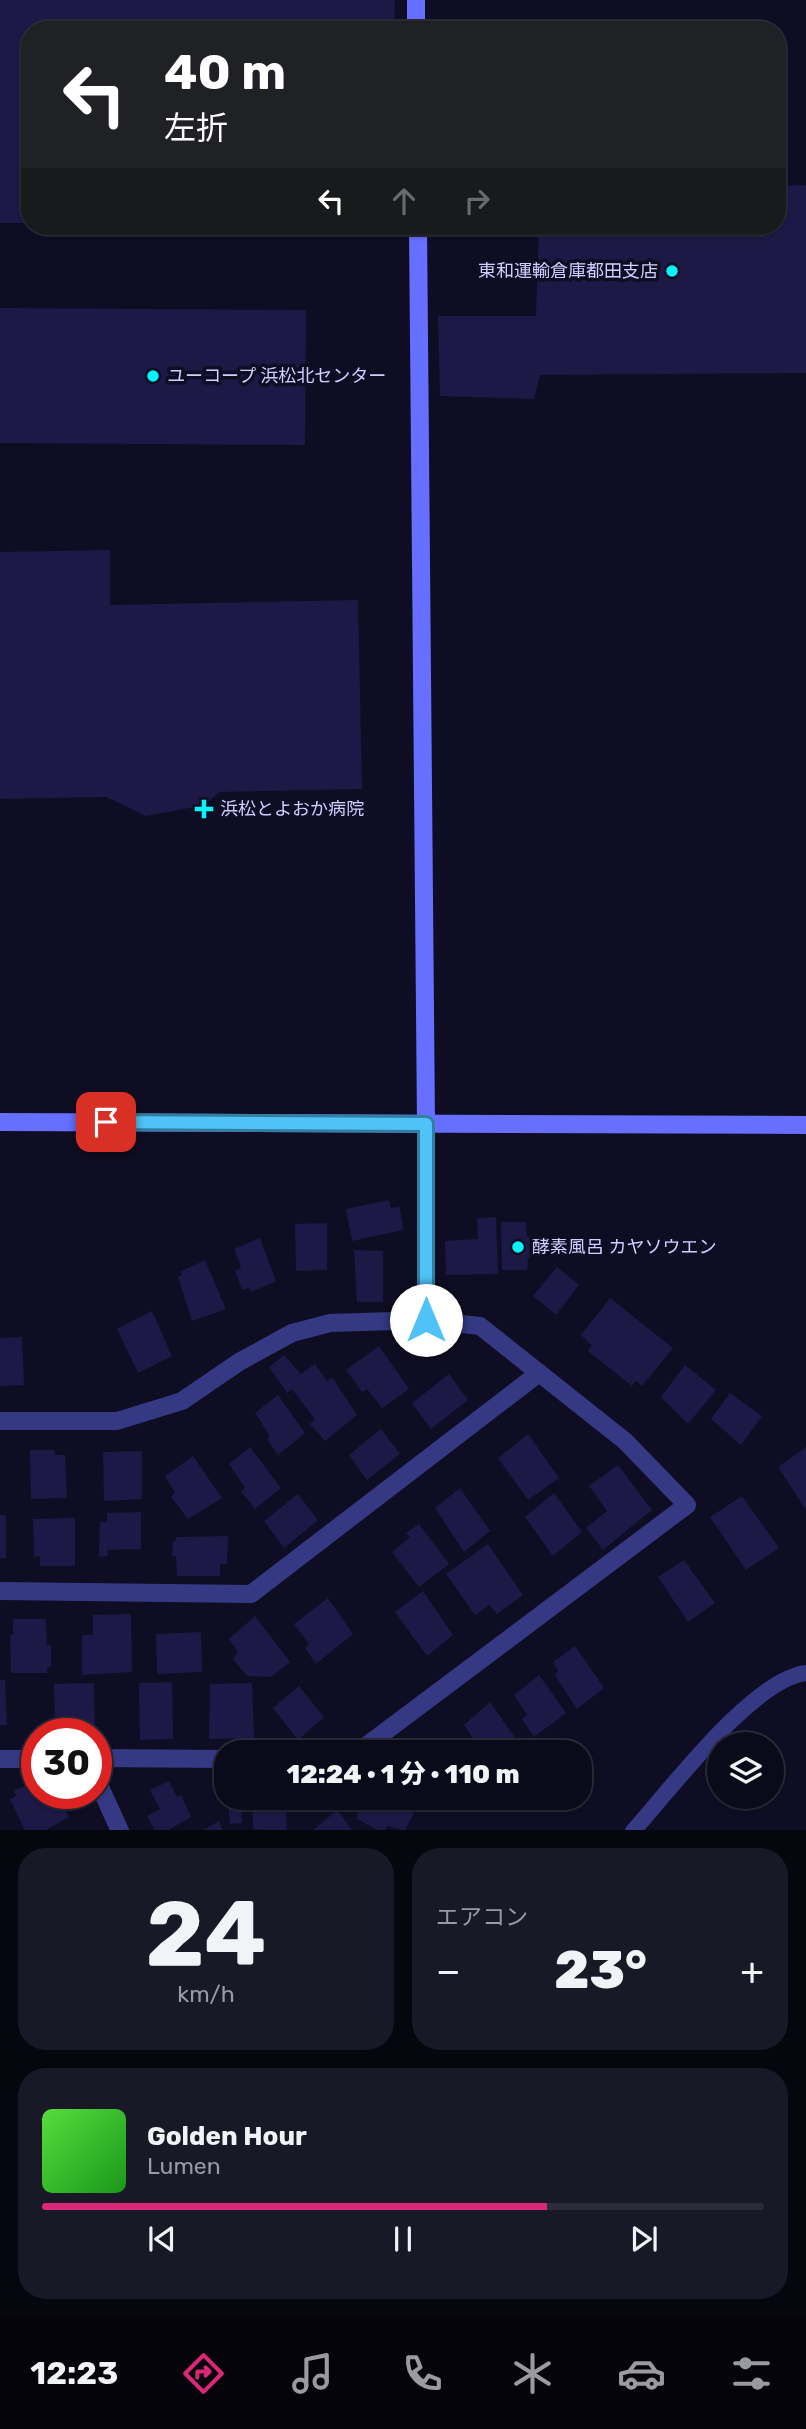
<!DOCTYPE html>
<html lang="ja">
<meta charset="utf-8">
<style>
body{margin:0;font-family:Rubik,"Noto Sans JP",sans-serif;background:#191827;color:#f1f3f6;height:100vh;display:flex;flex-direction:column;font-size:26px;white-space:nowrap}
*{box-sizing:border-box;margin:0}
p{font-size:23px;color:#9a9aa2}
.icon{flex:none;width:38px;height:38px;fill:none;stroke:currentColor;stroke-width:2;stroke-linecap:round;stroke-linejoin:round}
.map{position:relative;height:1830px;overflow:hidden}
.panel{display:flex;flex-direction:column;gap:18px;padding:18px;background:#06060e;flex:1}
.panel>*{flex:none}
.hud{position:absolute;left:21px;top:21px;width:765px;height:214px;border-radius:28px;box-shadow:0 2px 5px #0004,0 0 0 2px #2b2b39;background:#202124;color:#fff;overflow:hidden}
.tools{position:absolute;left:707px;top:1732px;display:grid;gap:14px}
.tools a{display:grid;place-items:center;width:77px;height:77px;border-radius:50%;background:#0b0a1a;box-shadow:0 2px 5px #0004,0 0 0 2px #2b2b39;font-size:35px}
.speed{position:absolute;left:21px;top:1718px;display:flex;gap:14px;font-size:35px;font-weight:700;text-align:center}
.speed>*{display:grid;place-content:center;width:91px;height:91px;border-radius:50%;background:#0b0a1a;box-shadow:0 2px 5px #0004,0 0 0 2px #2b2b39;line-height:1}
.speed .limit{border:10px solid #d22;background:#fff;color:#111}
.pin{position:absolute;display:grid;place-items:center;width:60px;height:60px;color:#fff;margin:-30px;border-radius:14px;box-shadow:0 4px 10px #0006}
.me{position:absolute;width:77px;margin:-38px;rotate:0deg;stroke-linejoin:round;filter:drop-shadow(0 0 5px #0008)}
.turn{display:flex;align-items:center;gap:24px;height:147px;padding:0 28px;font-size:32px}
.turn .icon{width:91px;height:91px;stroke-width:2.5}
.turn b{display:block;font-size:49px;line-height:60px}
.lanes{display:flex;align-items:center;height:66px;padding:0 28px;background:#0003;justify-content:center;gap:35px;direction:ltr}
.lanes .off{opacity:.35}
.big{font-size:52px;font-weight:800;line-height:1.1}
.panel .tile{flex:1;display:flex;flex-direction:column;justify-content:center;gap:10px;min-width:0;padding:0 24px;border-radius:28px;background:#191827}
.panel .dial{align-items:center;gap:0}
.dial b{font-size:91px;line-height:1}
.song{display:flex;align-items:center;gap:21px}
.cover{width:84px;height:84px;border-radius:10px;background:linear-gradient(135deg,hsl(110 70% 55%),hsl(120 70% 35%))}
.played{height:7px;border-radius:4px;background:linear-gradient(90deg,#db2777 70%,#2b2b39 70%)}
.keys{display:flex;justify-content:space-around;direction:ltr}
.heat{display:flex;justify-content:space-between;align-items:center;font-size:38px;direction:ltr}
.panel .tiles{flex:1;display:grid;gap:18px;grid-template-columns:1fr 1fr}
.tile:last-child{grid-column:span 2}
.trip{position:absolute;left:214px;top:1740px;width:378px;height:70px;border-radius:28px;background:#0b0a1a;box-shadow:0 2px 5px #0004,0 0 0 2px #2b2b39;font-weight:800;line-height:70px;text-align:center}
.tabs{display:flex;height:112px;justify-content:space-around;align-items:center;background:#04040a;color:#9a9aa2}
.tabs .icon{width:49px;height:49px}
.tabs .active{color:#db2777}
.tabs b{font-size:32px;color:#f1f3f6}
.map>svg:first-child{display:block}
.building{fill:#1d1845}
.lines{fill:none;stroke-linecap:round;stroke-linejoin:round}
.lane{stroke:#353984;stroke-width:16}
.street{stroke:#353984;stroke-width:18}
.secondary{stroke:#666fff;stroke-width:18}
.route-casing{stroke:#337fa1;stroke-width:18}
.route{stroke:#4fc3f7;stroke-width:12}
.poi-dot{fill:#00f6fa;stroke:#0f0d23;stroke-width:2.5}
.labels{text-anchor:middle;stroke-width:7;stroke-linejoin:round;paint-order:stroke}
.poi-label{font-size:18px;fill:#d0cfff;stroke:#0f0d23;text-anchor:start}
</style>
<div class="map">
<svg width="806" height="1831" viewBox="0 0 806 1831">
<rect width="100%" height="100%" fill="#0f0d23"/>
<path class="building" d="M 0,0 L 395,0 L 394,30 L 30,30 L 30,223 L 0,223 Z
M 806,185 L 806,373 L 540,375 L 534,399 L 440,396 L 438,316 L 536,316 L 539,226 L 777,226 L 777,186 Z
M 0,308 L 306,310 L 305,445 L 0,443 Z
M 110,550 L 110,605 L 358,600 L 362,789 L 219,792 L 205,805 L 146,816 L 106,797 L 0,799 L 0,552 Z
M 389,1200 L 391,1208 L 400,1207 L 403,1230 L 352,1241 L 346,1209 Z
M 496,1217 L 498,1274 L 446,1275 L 445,1241 L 478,1239 L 477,1218 Z
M 501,1222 L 526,1222 L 527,1237 L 534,1237 L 534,1257 L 528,1258 L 527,1270 L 502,1270 Z
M 327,1223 L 327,1270 L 296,1271 L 295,1224 Z
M 260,1238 L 276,1281 L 251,1292 L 249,1288 L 242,1290 L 235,1271 L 241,1267 L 234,1249 Z
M 354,1250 L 383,1251 L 383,1302 L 357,1302 Z
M 205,1260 L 226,1309 L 192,1321 L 178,1277 L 182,1275 L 180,1272 Z
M 557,1267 L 579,1285 L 556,1315 L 533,1296 Z
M 610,1298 L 673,1348 L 642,1386 L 636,1381 L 632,1386 L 588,1351 L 592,1346 L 581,1335 Z
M 152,1311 L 172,1356 L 138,1373 L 117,1329 Z
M 22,1337 L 24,1385 L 0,1386 L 0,1338 Z
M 379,1346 L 409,1389 L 382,1408 L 367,1389 L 362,1392 L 346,1370 Z
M 284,1355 L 301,1374 L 315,1364 L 327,1381 L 332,1377 L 357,1415 L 325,1441 L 310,1424 L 315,1419 L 292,1389 L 287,1393 L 269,1367 Z
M 685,1365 L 716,1390 L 688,1424 L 661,1397 Z
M 449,1374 L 468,1400 L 431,1429 L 412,1403 Z
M 730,1393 L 762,1416 L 741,1445 L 711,1419 Z
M 278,1395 L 305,1433 L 278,1455 L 267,1439 L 270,1436 L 255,1413 Z
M 381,1429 L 400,1454 L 367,1480 L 349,1455 Z
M 528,1434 L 559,1478 L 528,1500 L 498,1458 Z
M 250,1447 L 281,1488 L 255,1509 L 241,1491 L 245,1488 L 229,1464 Z
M 806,1447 L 806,1510 L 778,1467 Z
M 30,1450 L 54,1450 L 55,1455 L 65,1455 L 67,1498 L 31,1499 Z
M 142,1451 L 142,1499 L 104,1501 L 103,1452 Z
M 193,1456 L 222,1498 L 188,1519 L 171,1497 L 175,1493 L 165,1476 Z
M 618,1465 L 652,1510 L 603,1550 L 586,1528 L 607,1511 L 589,1486 Z
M 460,1488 L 490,1531 L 464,1552 L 435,1508 Z
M 554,1493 L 582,1532 L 553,1556 L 525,1517 Z
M 298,1494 L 318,1520 L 284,1548 L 264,1521 Z
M 742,1496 L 779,1548 L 746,1570 L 710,1517 Z
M 141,1512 L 141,1549 L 107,1550 L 108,1556 L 99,1557 L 100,1522 L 107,1522 L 107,1513 Z
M 0,1515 L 6,1515 L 6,1558 L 0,1558 Z
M 75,1518 L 75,1566 L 40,1566 L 40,1556 L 34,1557 L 33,1519 Z
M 419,1524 L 449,1564 L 419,1587 L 392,1552 L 410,1537 L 406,1533 Z
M 228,1536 L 227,1564 L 220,1564 L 220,1576 L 177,1576 L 176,1556 L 172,1557 L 173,1541 L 176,1541 L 176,1537 Z
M 488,1544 L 523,1595 L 497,1614 L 489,1605 L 475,1615 L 446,1574 Z
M 684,1560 L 715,1603 L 688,1622 L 658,1577 Z
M 423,1591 L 453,1635 L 427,1656 L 395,1612 Z
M 328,1598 L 353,1634 L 316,1664 L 305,1648 L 309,1644 L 294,1624 Z
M 131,1614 L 132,1672 L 82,1675 L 82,1635 L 93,1635 L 93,1615 Z
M 255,1616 L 290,1662 L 271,1677 L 247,1676 L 233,1659 L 238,1652 L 229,1639 Z
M 13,1619 L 46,1619 L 47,1646 L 51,1645 L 51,1667 L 47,1667 L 47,1673 L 11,1673 L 10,1635 L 13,1635 Z
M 201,1632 L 202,1672 L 157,1674 L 156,1634 Z
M 575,1646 L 604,1688 L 577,1709 L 555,1675 L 558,1671 L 553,1662 Z
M 539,1675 L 566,1713 L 534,1737 L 522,1719 L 527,1715 L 514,1695 Z
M 0,1680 L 5,1680 L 7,1725 L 0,1725 Z
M 172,1682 L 173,1739 L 140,1740 L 139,1683 Z
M 94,1683 L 95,1730 L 60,1731 L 60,1726 L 55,1725 L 54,1684 Z
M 252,1683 L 254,1738 L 209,1739 L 210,1684 Z
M 299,1686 L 324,1717 L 298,1740 L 273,1708 Z
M 490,1702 L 520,1745 L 511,1752 L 482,1752 L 464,1725 Z
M 447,1738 L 457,1752 L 429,1752 Z
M 223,1775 L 226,1775 L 226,1797 L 245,1797 L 245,1803 L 241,1804 L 242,1823 L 230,1824 L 228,1805 L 223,1805 Z
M 37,1780 L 37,1794 L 58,1794 L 69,1817 L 44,1831 L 25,1831 L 10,1799 L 16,1796 L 14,1791 Z
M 169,1781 L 177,1797 L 181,1795 L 191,1817 L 167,1831 L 155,1831 L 147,1816 L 160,1809 L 150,1790 Z
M 252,1797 L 276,1797 L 276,1804 L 286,1804 L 287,1831 L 253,1829 Z
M 366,1797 L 392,1797 L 416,1808 L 405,1831 L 387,1826 L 385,1831 L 379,1831 L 356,1818 Z
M 337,1810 L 353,1831 L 312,1831 Z
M 219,1821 L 223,1831 L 201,1831 Z"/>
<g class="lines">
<path class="lane" d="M 633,1831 C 671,1789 752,1680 806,1673"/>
<path class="street" d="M 426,1320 L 426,1124
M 0,1421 L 117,1421 L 182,1401 L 239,1362 L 292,1333 L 330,1323 L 426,1320 L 480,1326 L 625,1441 L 687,1505 L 358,1752
M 0,1591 L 251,1594 L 539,1373
M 96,1758 L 226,1759
M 0,1759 L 37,1759
M 96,1778 L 120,1831"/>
<path class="secondary" d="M 416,0 L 416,30
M 418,226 L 426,1124
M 0,1122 L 806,1125"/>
</g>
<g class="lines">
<defs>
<path id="route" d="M 106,1122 L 426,1124 L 426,1320"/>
</defs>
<use href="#route" class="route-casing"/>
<use href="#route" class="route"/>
</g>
<g class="poi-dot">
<circle cx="672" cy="271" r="7"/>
<circle cx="153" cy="376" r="7"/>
<path d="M200.5 798.5h7v7h7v7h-7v7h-7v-7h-7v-7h7z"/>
<circle cx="518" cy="1247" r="7"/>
</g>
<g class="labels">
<g class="poi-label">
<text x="658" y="277" text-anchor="end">東和運輸倉庫都田支店</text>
<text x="167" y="382">ユーコープ 浜松北センター</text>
<text x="220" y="815">浜松とよおか病院</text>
<text x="532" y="1253">酵素風呂 カヤソウエン</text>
</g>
</g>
</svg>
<div class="tools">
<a><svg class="icon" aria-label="layers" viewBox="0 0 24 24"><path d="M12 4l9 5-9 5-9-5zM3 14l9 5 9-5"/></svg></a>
</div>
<div class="speed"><div class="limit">30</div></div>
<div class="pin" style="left:106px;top:1122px;background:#d93025"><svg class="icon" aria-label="arrive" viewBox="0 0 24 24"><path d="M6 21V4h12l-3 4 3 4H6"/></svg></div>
<svg class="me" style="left:426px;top:1320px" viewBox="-20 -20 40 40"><circle r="19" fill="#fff"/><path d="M0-13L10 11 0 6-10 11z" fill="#4fc3f7"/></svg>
<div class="trip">12:24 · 1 分 · 110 m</div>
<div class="hud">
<div class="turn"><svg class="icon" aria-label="left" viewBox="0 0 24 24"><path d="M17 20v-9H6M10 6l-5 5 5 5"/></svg><div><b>40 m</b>左折</div></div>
<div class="lanes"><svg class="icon" aria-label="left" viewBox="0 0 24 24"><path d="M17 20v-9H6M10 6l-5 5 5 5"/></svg><svg class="icon off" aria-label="ahead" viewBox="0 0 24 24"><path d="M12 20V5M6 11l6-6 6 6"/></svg><svg class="icon off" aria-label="right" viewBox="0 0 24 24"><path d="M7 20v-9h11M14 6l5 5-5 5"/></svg></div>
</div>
</div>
<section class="panel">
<div class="tiles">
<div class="tile dial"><b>24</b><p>km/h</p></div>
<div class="tile"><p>エアコン</p>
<div class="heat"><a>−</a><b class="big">23°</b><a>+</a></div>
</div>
<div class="tile">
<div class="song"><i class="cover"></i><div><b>Golden Hour</b><p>Lumen</p></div></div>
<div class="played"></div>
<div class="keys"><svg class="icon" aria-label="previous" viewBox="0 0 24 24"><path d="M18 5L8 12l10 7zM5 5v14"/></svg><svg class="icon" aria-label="pause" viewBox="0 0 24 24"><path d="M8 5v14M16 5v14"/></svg><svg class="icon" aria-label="next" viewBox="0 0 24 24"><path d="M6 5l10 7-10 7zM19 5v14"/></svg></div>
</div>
</div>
</section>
<nav class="tabs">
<b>12:23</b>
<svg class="icon active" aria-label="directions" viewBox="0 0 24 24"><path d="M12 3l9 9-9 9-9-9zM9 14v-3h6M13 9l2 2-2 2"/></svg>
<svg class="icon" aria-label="music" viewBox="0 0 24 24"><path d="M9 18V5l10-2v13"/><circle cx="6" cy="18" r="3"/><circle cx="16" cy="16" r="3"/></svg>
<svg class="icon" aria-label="phone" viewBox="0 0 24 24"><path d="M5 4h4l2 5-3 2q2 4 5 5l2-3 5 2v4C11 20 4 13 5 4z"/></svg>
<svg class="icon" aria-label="climate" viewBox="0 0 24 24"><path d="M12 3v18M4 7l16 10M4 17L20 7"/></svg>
<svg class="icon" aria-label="car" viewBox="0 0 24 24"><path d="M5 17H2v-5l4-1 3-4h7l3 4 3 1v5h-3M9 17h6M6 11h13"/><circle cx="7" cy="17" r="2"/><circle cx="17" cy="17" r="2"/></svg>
<svg class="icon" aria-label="filters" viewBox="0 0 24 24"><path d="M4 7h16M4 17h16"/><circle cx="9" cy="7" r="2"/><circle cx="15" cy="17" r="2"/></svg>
</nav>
